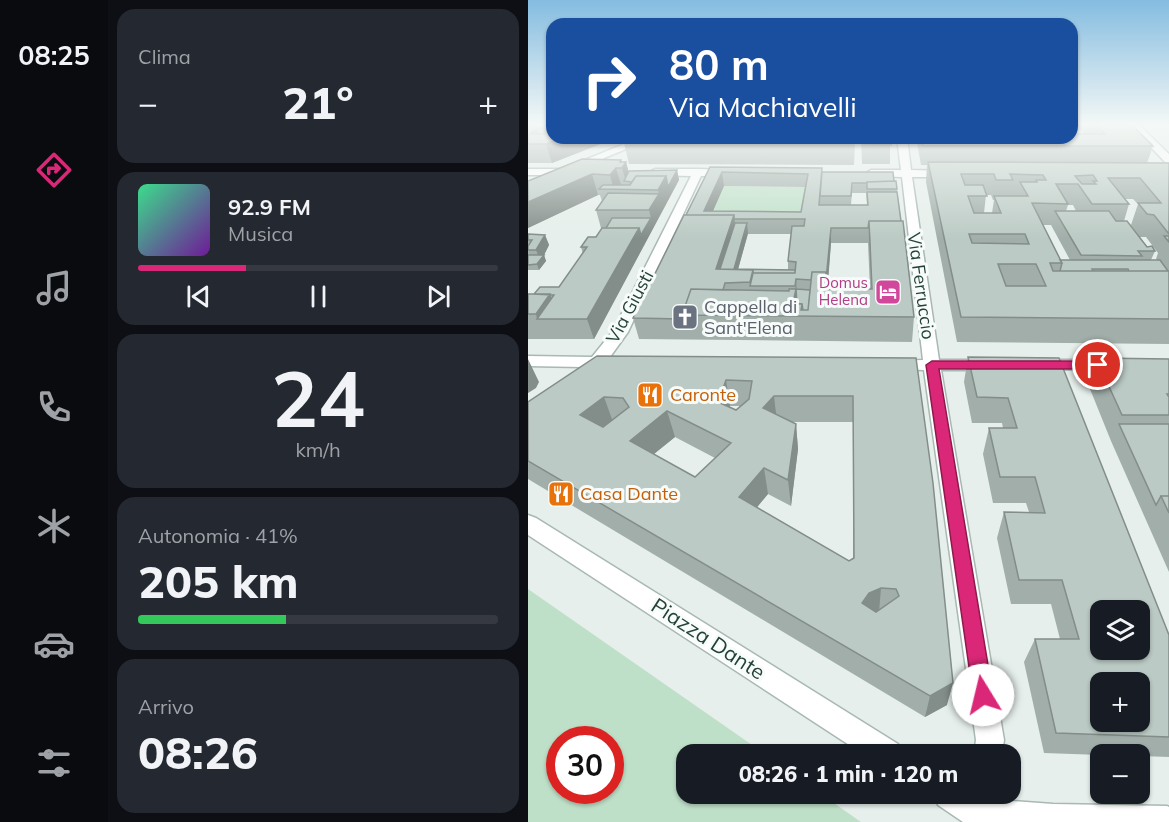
<!DOCTYPE html>
<html lang="it">
<meta charset="utf-8">
<style>
body{margin:0;font-family:Mulish,sans-serif;background:#242831;color:#f1f3f6;height:100vh;display:flex;flex-direction:column;font-size:22px;white-space:nowrap}
*{box-sizing:border-box;margin:0}
p{font-size:20px;color:#9ea1a6}
.icon{flex:none;width:33px;height:33px;fill:none;stroke:currentColor;stroke-width:2;stroke-linecap:round;stroke-linejoin:round}
.map{position:relative;flex:1;overflow:hidden}
.panel{display:flex;flex-direction:column;gap:9px;padding:9px;background:#0d0f14;width:420px}
.panel>*{flex:none}
.guide{position:absolute;left:18px;top:18px;width:532px;height:126px;border-radius:18px;box-shadow:0 2px 4px #0004;background:#1a4fa0;color:#fff;overflow:hidden}
.fabs{position:absolute;left:562px;top:600px;display:grid;gap:12px}
.fabs a{display:grid;place-items:center;width:60px;height:60px;border-radius:12px;background:#171b24;box-shadow:0 2px 4px #0004;font-size:30px}
.speed{position:absolute;left:18px;top:726px;display:flex;gap:12px;font-size:30px;font-weight:700;text-align:center}
.speed>*{display:grid;place-content:center;width:78px;height:78px;border-radius:50%;background:#171b24;box-shadow:0 2px 4px #0004;line-height:1}
.speed .limit{border:9px solid #d22;background:#fff;color:#111}
.pin{position:absolute;display:grid;place-items:center;width:51px;height:51px;color:#fff;margin:-26px;border:3px solid #fff;border-radius:50%;box-shadow:0 2px 6px #0007}
.me{position:absolute;width:66px;margin:-33px;rotate:351deg;stroke-linejoin:round;filter:drop-shadow(0 0 4px #0008)}
.turn{display:flex;align-items:center;gap:21px;height:126px;padding:0 24px;font-size:27px}
.turn .icon{width:78px;height:78px;stroke-width:2.5}
.turn b{display:block;font-size:42px;line-height:51px}
.big{font-size:45px;font-weight:800;line-height:1.1}
.panel .widget{flex:1;display:flex;flex-direction:column;justify-content:center;gap:9px;min-width:0;padding:0 21px;border-radius:18px;background:#242831}
.panel .dial{align-items:center;gap:0}
.dial b{font-size:78px;line-height:1}
.song{display:flex;align-items:center;gap:18px}
.cover{width:72px;height:72px;border-radius:9px;background:linear-gradient(135deg,hsl(150 70% 55%),hsl(280 70% 35%))}
.played{height:6px;border-radius:3px;background:linear-gradient(90deg,#db2777 30%,#363941 30%)}
.keys{display:flex;justify-content:space-around;direction:ltr}
.heat{display:flex;justify-content:space-between;align-items:center;font-size:33px;direction:ltr}
.charge{height:9px;border-radius:4px;background:linear-gradient(90deg,#34c759 41%,#363941 0)}
.trip{position:absolute;left:148px;top:744px;width:345px;height:60px;border-radius:18px;background:#171b24;box-shadow:0 2px 4px #0004;font-weight:800;line-height:60px;text-align:center}
main{display:flex;flex:1;min-height:0}
.dock{display:flex;flex-direction:column;width:108px;justify-content:space-around;align-items:center;background:#090b0e;color:#9ea1a6}
.dock .icon{width:42px;height:42px}
.dock .on{color:#db2777}
.dock b{font-size:27px;color:#f1f3f6}
.map>svg:first-child{display:block}
.green{fill:#bfe0c8;fill-rule:evenodd}
.lines{fill:none;stroke-linecap:round;stroke-linejoin:round}
.minor-casing{stroke:#a8b8b2;stroke-width:3}
.secondary-casing{stroke:#a4bbb3;stroke-width:3}
.minor{fill:#fff;fill-rule:evenodd}
.secondary{fill:#fff;fill-rule:evenodd}
.wall{fill:#a1aea9;fill-rule:evenodd}
.shaded-wall{fill:#838d89}
.building{fill:#bbcac4;stroke:#838d89;stroke-width:1.5;fill-rule:evenodd}
.route{fill:#db2777;stroke:#8e194d;stroke-width:1.5}
.labels{text-anchor:middle;stroke-width:6;stroke-linejoin:round;paint-order:stroke}
.far-hotel-label{font-size:15px;fill:#b23c85;stroke:#f7fbf9;text-anchor:end}
.street-label{font-size:18px;fill:#24423a;stroke:#f7fbf9}
.worship-label{font-size:18px;fill:#5b616d;stroke:#f7fbf9;text-anchor:start}
.food-label{font-size:18px;fill:#c56008;stroke:#f7fbf9;text-anchor:start}
.near-street-label{font-size:21px;fill:#24423a;stroke:#f7fbf9}
</style>
<main>
<nav class="dock">
<b>08:25</b>
<svg class="icon on" aria-label="directions" viewBox="0 0 24 24"><path d="M12 3l9 9-9 9-9-9zM9 14v-3h6M13 9l2 2-2 2"/></svg>
<svg class="icon" aria-label="music" viewBox="0 0 24 24"><path d="M9 18V5l10-2v13"/><circle cx="6" cy="18" r="3"/><circle cx="16" cy="16" r="3"/></svg>
<svg class="icon" aria-label="phone" viewBox="0 0 24 24"><path d="M5 4h4l2 5-3 2q2 4 5 5l2-3 5 2v4C11 20 4 13 5 4z"/></svg>
<svg class="icon" aria-label="climate" viewBox="0 0 24 24"><path d="M12 3v18M4 7l16 10M4 17L20 7"/></svg>
<svg class="icon" aria-label="car" viewBox="0 0 24 24"><path d="M5 17H2v-5l4-1 3-4h7l3 4 3 1v5h-3M9 17h6M6 11h13"/><circle cx="7" cy="17" r="2"/><circle cx="17" cy="17" r="2"/></svg>
<svg class="icon" aria-label="filters" viewBox="0 0 24 24"><path d="M4 7h16M4 17h16"/><circle cx="9" cy="7" r="2"/><circle cx="15" cy="17" r="2"/></svg>
</nav>
<section class="panel">
<div class="widget"><p>Clima</p>
<div class="heat"><a>−</a><b class="big">21°</b><a>+</a></div>
</div>
<div class="widget">
<div class="song"><i class="cover"></i><div><b>92.9 FM</b><p>Musica</p></div></div>
<div class="played"></div>
<div class="keys"><svg class="icon" aria-label="previous" viewBox="0 0 24 24"><path d="M18 5L8 12l10 7zM5 5v14"/></svg><svg class="icon" aria-label="pause" viewBox="0 0 24 24"><path d="M8 5v14M16 5v14"/></svg><svg class="icon" aria-label="next" viewBox="0 0 24 24"><path d="M6 5l10 7-10 7zM19 5v14"/></svg></div>
</div>
<div class="widget dial"><b>24</b><p>km/h</p></div>
<div class="widget"><p>Autonomia · 41%</p><b class="big">205 km</b><div class="charge"></div></div>
<div class="widget"><p>Arrivo</p><b class="big">08:26</b></div>
</section>
<div class="map">
<svg width="641" height="822" viewBox="0 0 641 822">
<rect width="100%" height="100%" fill="#e6efeb"/>
<path class="green" d="M 196,186 L 281,187 L 274,227 L 179,226 Z
M 0,589 L 237,754 L 159,754 L 159,794 L 293,794 L 333,822 L 0,822 ZM 32,740 L 82,740 L 82,790 L 32,790 Z"/>
<g class="lines">
<defs>
<path id="minor" d="M 369,138 L 379,138 L 383,170 L 423,171 L 428,174 L 423,177 L 384,177 L 411,360 L 463,360 L 469,361 L 471,365 L 469,369 L 463,370 L 413,370 L 476,740 L 474,754 L 446,754 L 448,740 L 396,370 L 359,369 L 357,365 L 359,361 L 395,360 L 374,177 L 343,176 L 338,173 L 343,170 L 373,170 Z
M 0,169 L 45,169 L 50,172 L 45,175 L 0,175 Z
M 170,169 L 204,170 L 209,173 L 204,176 L 173,176 L 100,332 L 82,357 L 91,358 L 93,362 L 91,366 L 72,367 L 63,372 L 57,371 L 55,367 L 0,366 L 0,356 L 64,357 L 85,331 L 163,176 L 127,175 L 122,172 L 127,169 Z
M 509,360 L 589,360 L 595,361 L 597,365 L 595,369 L 589,370 L 503,369 L 501,365 L 503,361 Z
M 0,515 L 8,518 L 370,744 L 374,754 L 335,754 L 0,535 Z
M 406,794 L 471,794 L 470,800 L 525,804 L 639,806 L 641,807 L 641,822 L 435,822 L 410,805 Z"/>
<path id="secondary" d="M 601,124 L 610,124 L 641,154 L 641,163 L 637,162 Z
M 111,138 L 124,138 L 0,190 L 0,183 Z"/>
</defs>
<use href="#minor" class="minor-casing"/>
<use href="#secondary" class="secondary-casing"/>
<use href="#minor" class="minor"/>
<use href="#secondary" class="secondary"/>
</g>
<path class="wall" d="M 0,124 L 24,124 L 24,138 L 88,138 L 24,163 L 0,163 Z
M 548,124 L 603,124 L 625,146 L 619,163 L 641,163 L 641,344 L 429,342 L 398,182 L 399,165 L 393,165 L 388,138 L 544,138 L 556,134 ZM 458,195 L 463,195 L 465,200 L 466,200 L 464,213 L 456,213 ZM 597,199 L 605,199 L 610,204 L 603,225 L 596,221 L 601,204 ZM 540,205 L 545,205 L 548,211 L 538,211 ZM 515,225 L 523,225 L 542,260 L 532,260 ZM 611,237 L 618,237 L 630,253 L 628,259 L 629,260 L 623,260 L 627,251 L 619,247 Z
M 333,138 L 362,138 L 362,164 L 334,164 Z
M 96,143 L 327,143 L 326,165 L 101,164 Z
M 93,160 L 94,162 L 98,162 L 100,171 L 149,170 L 151,180 L 66,339 L 0,339 L 0,294 L 6,294 L 31,287 L 55,254 L 53,247 L 68,237 L 74,228 L 73,228 L 68,210 L 74,201 L 72,195 L 70,195 L 0,228 L 0,181 Z
M 182,167 L 294,172 L 366,181 L 369,189 L 386,317 L 384,342 L 111,339 L 105,318 ZM 196,186 L 277,187 L 273,212 L 185,211 ZM 324,193 L 338,193 L 339,205 L 323,205 ZM 220,234 L 263,234 L 260,261 L 260,270 L 210,269 ZM 303,243 L 340,243 L 342,289 L 299,289 Z
M 0,234 L 17,235 L 21,245 L 16,255 L 18,261 L 11,270 L 0,270 Z
M 440,357 L 531,358 L 641,635 L 641,757 L 612,756 L 612,754 L 573,755 L 516,753 L 496,662 L 507,639 L 532,639 L 523,604 L 483,604 L 469,538 L 476,512 L 501,512 L 498,503 L 465,503 L 455,454 L 461,428 L 475,428 L 474,423 L 444,423 L 436,382 Z
M 388,358 L 419,705 L 397,717 L 0,479 L 0,402 ZM 202,406 L 213,406 L 208,410 L 202,407 ZM 264,422 L 325,422 L 325,558 L 321,561 L 229,507 L 240,494 L 263,506 L 270,449 L 268,424 ZM 147,437 L 187,458 L 167,477 L 126,454 Z
M 568,358 L 641,359 L 641,572 L 583,441 L 560,384 Z"/>
<path class="shaded-wall" d="M 9,128 L 14,144 L 2,134 Z
M 31,138 L 88,138 L 24,163 L 18,144 Z
M 93,160 L 95,167 L 98,162 L 103,181 L 98,181 L 92,162 Z
M 88,168 L 94,188 L 86,190 L 82,175 Z
M 149,170 L 151,180 L 66,339 L 59,319 L 111,228 L 123,218 L 121,210 L 131,194 L 130,190 L 138,176 Z
M 194,172 L 196,186 L 182,218 L 176,211 Z
M 64,174 L 70,195 L 0,228 L 0,202 Z
M 206,215 L 208,233 L 190,277 L 188,269 Z
M 219,223 L 220,233 L 208,277 L 206,269 Z
M 303,228 L 303,243 L 299,296 L 297,289 Z
M 17,235 L 21,245 L 16,255 L 18,261 L 11,270 L 9,264 L 12,260 L 8,250 Z
M 268,279 L 269,295 L 269,314 L 265,303 L 267,292 Z
M 22,294 L 31,319 L 9,319 L 8,314 Z
M 0,359 L 11,382 L 8,388 L 0,393 Z
M 198,380 L 202,406 L 196,427 L 190,402 Z
M 246,396 L 249,422 L 235,408 Z
M 76,397 L 85,422 L 62,440 L 52,415 Z
M 139,411 L 147,437 L 111,466 L 102,441 Z
M 268,424 L 270,449 L 263,506 L 260,480 Z
M 236,468 L 240,494 L 216,523 L 211,497 Z
M 353,588 L 351,612 L 340,617 L 334,603 L 341,593 Z
M 425,683 L 419,705 L 397,717 L 402,696 Z"/>
<path class="building" d="M 0,124 L 24,124 L 24,138 L 34,138 L 18,144 L 0,144 ZM 9,128 L 23,128 L 16,134 L 2,134 Z
M 568,124 L 603,124 L 625,146 L 395,146 L 393,138 L 544,138 L 544,134 L 577,134 Z
M 99,138 L 326,138 L 327,143 L 96,143 Z
M 338,138 L 362,138 L 363,145 L 334,144 L 334,141 L 338,141 Z
M 54,159 L 93,160 L 92,162 L 98,162 L 94,168 L 88,168 L 82,175 L 64,174 L 0,202 L 0,181 Z
M 400,162 L 641,163 L 641,234 L 626,215 L 619,214 L 610,203 L 633,203 L 612,178 L 580,178 L 601,204 L 564,204 L 550,184 L 528,184 L 540,204 L 504,203 L 534,263 L 522,263 L 525,271 L 641,271 L 641,319 L 433,317 ZM 433,174 L 466,174 L 468,180 L 485,180 L 482,174 L 515,175 L 518,180 L 508,180 L 509,182 L 492,182 L 500,196 L 466,196 L 473,213 L 446,213 L 440,196 L 459,196 L 455,185 L 437,185 ZM 565,175 L 569,181 L 565,181 L 568,184 L 554,184 L 547,176 ZM 441,234 L 497,234 L 501,244 L 444,243 ZM 470,264 L 508,264 L 518,286 L 478,286 Z
M 182,167 L 294,168 L 291,205 L 340,205 L 339,192 L 369,192 L 373,221 L 341,221 L 340,228 L 303,228 L 298,280 L 298,272 L 284,272 L 283,280 L 268,279 L 267,286 L 222,286 L 225,273 L 267,273 L 268,262 L 260,261 L 264,226 L 276,226 L 277,219 L 206,219 L 206,215 L 158,215 ZM 194,172 L 280,174 L 273,212 L 176,211 Z
M 149,170 L 140,187 L 138,176 L 108,176 L 104,182 L 96,181 L 101,171 Z
M 294,172 L 365,172 L 366,181 L 339,182 L 339,189 L 339,183 L 324,183 L 323,196 L 292,196 Z
M 108,176 L 138,176 L 130,190 L 71,189 L 75,185 L 102,185 Z
M 368,181 L 369,189 L 339,189 L 339,182 Z
M 80,193 L 131,194 L 121,210 L 68,210 Z
M 527,211 L 581,211 L 588,221 L 599,221 L 619,247 L 624,246 L 627,251 L 610,251 L 614,256 L 553,255 Z
M 156,215 L 206,215 L 188,269 L 225,270 L 222,282 L 197,283 L 195,290 L 163,289 L 154,315 L 155,319 L 105,318 Z
M 84,218 L 123,218 L 113,235 L 111,228 L 78,228 Z
M 341,221 L 375,221 L 386,317 L 154,315 L 163,289 L 261,291 L 261,289 L 268,289 L 265,303 L 274,304 L 273,310 L 280,310 L 284,272 L 298,272 L 297,289 L 344,289 Z
M 207,223 L 219,223 L 206,269 L 267,270 L 267,273 L 225,273 L 225,270 L 192,269 Z
M 74,228 L 111,228 L 59,319 L 9,319 L 26,295 L 6,294 L 12,287 L 31,287 L 59,247 L 53,247 L 60,237 L 68,237 Z
M 0,234 L 17,235 L 8,250 L 0,250 L 0,246 L 4,240 L 0,240 Z
M 636,236 L 641,236 L 641,242 Z
M 0,255 L 16,255 L 9,264 L 0,265 Z
M 532,260 L 632,260 L 640,271 L 601,271 L 600,269 L 564,269 L 565,271 L 532,271 L 534,263 Z
M 268,289 L 282,290 L 280,310 L 275,310 L 274,304 L 269,304 Z
M 0,294 L 22,294 L 8,314 L 0,314 Z
M 69,356 L 388,358 L 405,483 L 425,683 L 402,696 L 0,461 L 0,402 ZM 198,380 L 224,381 L 221,399 L 208,410 L 190,402 ZM 246,396 L 325,396 L 326,558 L 321,561 L 211,497 L 236,468 L 260,480 L 268,424 L 235,408 ZM 76,397 L 95,398 L 101,407 L 75,427 L 52,415 ZM 139,411 L 203,443 L 167,477 L 102,441 ZM 353,588 L 368,589 L 371,596 L 348,612 L 334,603 L 341,593 Z
M 440,357 L 531,358 L 641,635 L 641,737 L 528,733 L 507,639 L 551,639 L 534,580 L 491,580 L 476,512 L 517,513 L 507,477 L 472,477 L 461,428 L 489,428 L 480,398 L 449,397 ZM 573,610 L 612,610 L 612,650 L 573,650 ZM 573,682 L 612,682 L 612,722 L 573,722 Z
M 568,358 L 641,359 L 641,394 L 639,394 L 641,397 L 641,415 L 594,415 Z
M 591,424 L 641,424 L 641,496 L 633,496 L 628,505 Z
M 633,496 L 641,496 L 641,513 Z"/>
<linearGradient id="sky" x2="0" y2="1"><stop stop-color="#84bce0"/><stop offset="0.52" stop-color="#f4f8f6"/><stop offset="1" stop-color="#f4f8f6" stop-opacity="0"/></linearGradient>
<rect width="641" height="239" fill="url(#sky)"/>
<path class="route" d="M 404,361 L 570,361 L 576,365 L 570,369 L 411,369 L 465,695 L 462,703 L 455,706 L 448,703 L 445,695 L 398,365 Z"/>
<defs>
<symbol id="hotel-square" viewBox="-11 -11 22 22"><rect x="-9" y="-9" width="18" height="18" rx="4" fill="#d1479c" stroke="#f7fbf9"/><path d="M-6-4.5h1.5V1H6V5H4.5V3h-9V5H-6ZM-4 0a1.8 1.8 0 1 1 3.6 0ZM.5 0V-2.5h3Q6-2.5 6 0Z" fill="#fff"/></symbol>
<symbol id="church-square" viewBox="-11 -11 22 22"><rect x="-9" y="-9" width="18" height="18" rx="4" fill="#6b7280" stroke="#f7fbf9"/><path d="M-1.2-6h2.4v3.5h3.3v2.4h-3.3V6h-2.4V-.1h-3.3v-2.4h3.3Z" fill="#fff"/></symbol>
<symbol id="restaurant-square" viewBox="-11 -11 22 22"><rect x="-9" y="-9" width="18" height="18" rx="4" fill="#e8710a" stroke="#f7fbf9"/><path d="M-5-6h1v4h1v-4h1v4h1v-4h1v5L-1.5 .5V6h-2V.5L-5-1ZM5-6V6H3V1.5H1.5Q1.5-4 5-6Z" fill="#fff"/></symbol>
</defs>
<g fill-rule="evenodd">
<use href="#hotel-square" x="345" y="277" width="30" height="30"/>
<use href="#church-square" x="142" y="302" width="30" height="30"/>
<use href="#restaurant-square" x="107" y="380" width="30" height="30"/>
<use href="#restaurant-square" x="18" y="479" width="30" height="30"/>
</g>
<g class="labels">
<g class="far-hotel-label">
<text x="340" y="288">Domus<tspan x="340" dy="17">Helena</tspan></text>
</g>
<g class="street-label">
<text transform="translate(393 286) rotate(82)" y="6">Via Ferruccio</text>
<text transform="translate(102 307) rotate(-62)" y="6">Via Giusti</text>
</g>
<g class="worship-label">
<text x="176" y="313">Cappella di<tspan x="176" dy="21">Sant'Elena</tspan></text>
</g>
<g class="food-label">
<text x="142" y="401">Caronte</text>
<text x="52" y="500">Casa Dante</text>
</g>
<g class="near-street-label">
<text transform="translate(180 639) rotate(33)" y="7">Piazza Dante</text>
</g>
</g>
</svg>
<div class="fabs">
<a><svg class="icon" aria-label="layers" viewBox="0 0 24 24"><path d="M12 4l9 5-9 5-9-5zM3 14l9 5 9-5"/></svg></a>
<a>+</a>
<a>−</a>
</div>
<div class="speed"><div class="limit">30</div></div>
<div class="pin" style="left:570px;top:365px;background:#d93025"><svg class="icon" aria-label="arrive" viewBox="0 0 24 24"><path d="M6 21V4h12l-3 4 3 4H6"/></svg></div>
<svg class="me" style="left:455px;top:695px" viewBox="-20 -20 40 40"><circle r="19" fill="#fff"/><path d="M0-13L10 11 0 6-10 11z" fill="#db2777"/></svg>
<div class="trip">08:26 · 1 min · 120 m</div>
<div class="guide">
<div class="turn"><svg class="icon" aria-label="right" viewBox="0 0 24 24"><path d="M7 20v-9h11M14 6l5 5-5 5"/></svg><div><b>80 m</b>Via Machiavelli</div></div>
</div>
</div>
</main>
